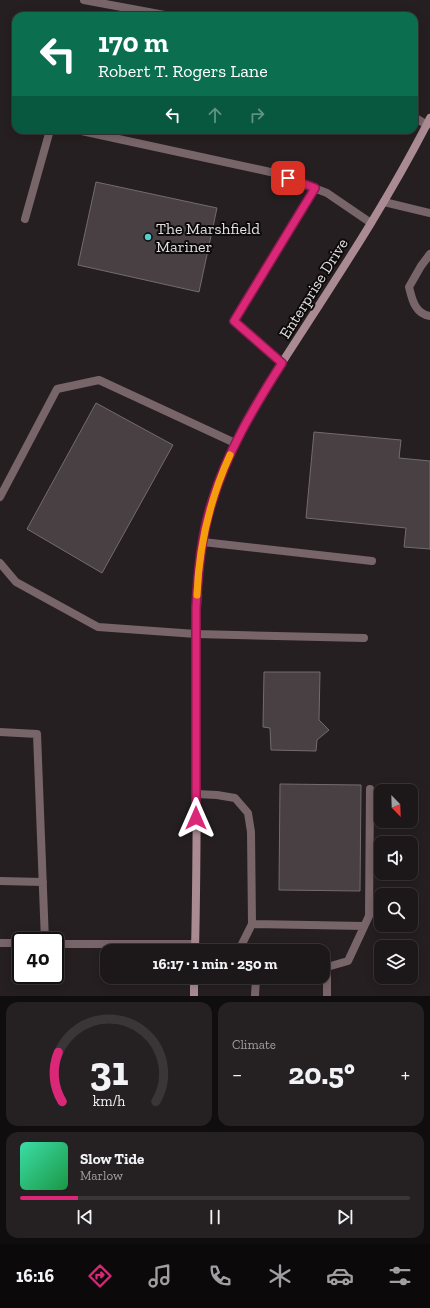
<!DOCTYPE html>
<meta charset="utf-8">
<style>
body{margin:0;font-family:"Zilla Slab",serif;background:#252022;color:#f1f3f6;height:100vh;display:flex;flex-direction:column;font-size:15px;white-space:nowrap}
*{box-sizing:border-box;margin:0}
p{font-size:13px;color:#a09fa2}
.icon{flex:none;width:22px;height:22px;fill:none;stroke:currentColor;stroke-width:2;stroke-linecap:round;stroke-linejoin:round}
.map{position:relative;height:996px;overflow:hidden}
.drawer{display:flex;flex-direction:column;gap:6px;padding:6px;background:#0f0d0e;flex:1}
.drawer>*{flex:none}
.banner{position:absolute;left:12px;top:12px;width:406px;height:122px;border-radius:12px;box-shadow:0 2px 10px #0003,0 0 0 1px #3a3638;background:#0b6e4f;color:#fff;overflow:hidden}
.needle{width:26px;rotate:157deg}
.controls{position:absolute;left:374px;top:784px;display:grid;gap:8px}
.controls a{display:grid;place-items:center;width:44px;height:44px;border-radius:8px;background:#1c1719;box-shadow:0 2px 10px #0003,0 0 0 1px #3a3638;font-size:20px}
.speed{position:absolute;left:12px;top:932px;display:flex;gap:8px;font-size:20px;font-weight:700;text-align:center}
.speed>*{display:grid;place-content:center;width:52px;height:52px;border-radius:50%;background:#1c1719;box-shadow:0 2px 10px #0003,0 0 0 1px #3a3638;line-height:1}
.speed .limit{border:2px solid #111;border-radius:6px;background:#fff;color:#111}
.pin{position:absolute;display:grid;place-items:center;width:34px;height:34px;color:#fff;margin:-17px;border-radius:8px;box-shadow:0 2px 6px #0006}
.me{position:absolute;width:44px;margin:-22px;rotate:0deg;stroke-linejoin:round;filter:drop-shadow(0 0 3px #0008)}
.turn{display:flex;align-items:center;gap:14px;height:84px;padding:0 20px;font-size:18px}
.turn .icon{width:52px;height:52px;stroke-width:2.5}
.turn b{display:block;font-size:28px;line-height:34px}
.lanes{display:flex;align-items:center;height:38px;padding:0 20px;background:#0003;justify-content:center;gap:20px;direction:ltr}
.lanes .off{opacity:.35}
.big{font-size:30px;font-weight:700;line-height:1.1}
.drawer .tile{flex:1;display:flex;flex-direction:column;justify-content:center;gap:6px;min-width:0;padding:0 14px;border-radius:12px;background:#252022}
.drawer .dial{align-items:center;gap:0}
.dial svg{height:104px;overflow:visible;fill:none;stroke:#3a3638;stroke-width:7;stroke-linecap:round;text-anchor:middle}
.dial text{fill:#f1f3f6;stroke:none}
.song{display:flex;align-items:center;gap:12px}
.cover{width:48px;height:48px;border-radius:6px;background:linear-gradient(135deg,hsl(160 70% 55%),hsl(140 70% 35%))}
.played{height:4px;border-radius:2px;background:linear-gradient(90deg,#db2777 15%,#3a3638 15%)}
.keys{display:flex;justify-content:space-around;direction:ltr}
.heat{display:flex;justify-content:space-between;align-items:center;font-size:22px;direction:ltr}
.drawer .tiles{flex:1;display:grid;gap:6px;grid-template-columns:1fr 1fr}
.tile:last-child{grid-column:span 2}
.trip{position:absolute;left:100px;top:944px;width:230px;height:40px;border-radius:12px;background:#1c1719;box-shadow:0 2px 10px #0003,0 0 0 1px #3a3638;font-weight:700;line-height:40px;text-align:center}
.tabs{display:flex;height:64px;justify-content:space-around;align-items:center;background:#0b090a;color:#a09fa2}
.tabs .icon{width:28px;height:28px}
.tabs .selected{color:#db2777}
.tabs b{font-size:18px;color:#f1f3f6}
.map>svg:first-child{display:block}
.building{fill:#484042;stroke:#736b6d}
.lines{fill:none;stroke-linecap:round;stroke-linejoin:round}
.lane{stroke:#78656a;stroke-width:8}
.street{stroke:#78656a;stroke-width:8}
.secondary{stroke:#aa8b94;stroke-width:8}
.route-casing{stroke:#8e194d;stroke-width:10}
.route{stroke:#db2777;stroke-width:7}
.slow{stroke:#f59e0b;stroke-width:7}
.poi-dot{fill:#54cdc7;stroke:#0d0a0b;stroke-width:1.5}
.labels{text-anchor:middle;stroke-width:4;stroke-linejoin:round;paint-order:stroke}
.poi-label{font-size:16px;fill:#e2ddde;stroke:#0d0a0b;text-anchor:start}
.street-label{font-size:16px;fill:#e2ddde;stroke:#0d0a0b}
</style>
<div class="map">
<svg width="430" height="996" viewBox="0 0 430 996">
<rect width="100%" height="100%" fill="#261f21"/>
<path class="building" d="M 96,182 L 217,208 L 199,292 L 78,265 Z
M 96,403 L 173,445 L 102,573 L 27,529 Z
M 314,432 L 401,440 L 399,458 L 430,461 L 430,549 L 404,547 L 406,528 L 306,518 Z
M 264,672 L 320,672 L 319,720 L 329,730 L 317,740 L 316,751 L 271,750 L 270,728 L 263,727 Z
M 280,784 L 361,785 L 360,891 L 279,890 Z"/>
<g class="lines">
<path class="lane" d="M 77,130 L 275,173 L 327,193 L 371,223
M 384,202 L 430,213
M 25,219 L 50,130
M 430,254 L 421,266 L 409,287 C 412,299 415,314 430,316
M 282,363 L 234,321 L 315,188
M 0,497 L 57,389 L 99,380 L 235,443
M 203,542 L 372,561
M 0,563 L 16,582 L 98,627 L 196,634 L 364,638
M 0,732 L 37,734 L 45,941
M 196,794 L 217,795 L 235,798 L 248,813 L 251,832 L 252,924 L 241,946 L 236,951
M 0,881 L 43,882
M 252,924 L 364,926
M 323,967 L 327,967 L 327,996
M 327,967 L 348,961 L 369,916 L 370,789
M 255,996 L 256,977"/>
<path class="street" d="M 84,0 L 170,16
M 414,117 L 427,125
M 0,943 L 21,943
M 55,944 L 195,944"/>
<path class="secondary" d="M 195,951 C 197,866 197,780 197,695 C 197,630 193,566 211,503 C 224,461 245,423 267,386 C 323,298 383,211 430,118
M 194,996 L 194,977"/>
</g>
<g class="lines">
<defs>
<path id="route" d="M 196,818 L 196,608 C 198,572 201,536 212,502 C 227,452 254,407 282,363 L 234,321 L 315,188 L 288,178"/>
</defs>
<use href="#route" class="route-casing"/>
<use href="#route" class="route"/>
<path class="slow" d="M 197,595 C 199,546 210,499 230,455"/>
</g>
<circle class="poi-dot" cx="148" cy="237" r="4"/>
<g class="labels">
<g class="poi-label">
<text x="156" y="234">The Marshfield<tspan x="156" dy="18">Mariner</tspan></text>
</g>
<g class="street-label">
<text transform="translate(313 288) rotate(-58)" y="6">Enterprise Drive</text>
</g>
</g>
</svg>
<div class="controls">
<a><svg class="needle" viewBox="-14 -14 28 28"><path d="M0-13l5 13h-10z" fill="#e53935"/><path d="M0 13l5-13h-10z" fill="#a09fa2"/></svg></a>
<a><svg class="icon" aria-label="sound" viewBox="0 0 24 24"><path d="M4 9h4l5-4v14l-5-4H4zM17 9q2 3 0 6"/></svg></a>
<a><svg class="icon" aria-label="search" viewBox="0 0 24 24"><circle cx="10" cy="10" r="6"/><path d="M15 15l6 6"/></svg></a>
<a><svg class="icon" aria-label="layers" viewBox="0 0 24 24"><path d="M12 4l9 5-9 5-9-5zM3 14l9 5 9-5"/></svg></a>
</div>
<div class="speed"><div class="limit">40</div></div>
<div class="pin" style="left:288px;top:178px;background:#d93025"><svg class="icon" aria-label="arrive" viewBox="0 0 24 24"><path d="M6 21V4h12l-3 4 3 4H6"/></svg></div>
<svg class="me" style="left:196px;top:818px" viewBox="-20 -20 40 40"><path d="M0-17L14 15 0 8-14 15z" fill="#db2777" stroke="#fff" stroke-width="4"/></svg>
<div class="trip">16:17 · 1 min · 250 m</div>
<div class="banner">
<div class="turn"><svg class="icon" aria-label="left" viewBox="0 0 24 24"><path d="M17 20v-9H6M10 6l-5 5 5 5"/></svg><div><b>170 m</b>Robert T. Rogers Lane</div></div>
<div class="lanes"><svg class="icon" aria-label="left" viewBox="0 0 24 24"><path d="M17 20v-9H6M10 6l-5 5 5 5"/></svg><svg class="icon off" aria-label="ahead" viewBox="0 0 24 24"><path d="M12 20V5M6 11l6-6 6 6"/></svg><svg class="icon off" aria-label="right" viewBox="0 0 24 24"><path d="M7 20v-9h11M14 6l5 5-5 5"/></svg></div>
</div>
</div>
<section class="drawer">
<div class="tiles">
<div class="tile dial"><svg viewBox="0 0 100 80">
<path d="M14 69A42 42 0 1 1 86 69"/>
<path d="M14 69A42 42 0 0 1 11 31" stroke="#db2777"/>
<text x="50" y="56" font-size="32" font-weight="700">31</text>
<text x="50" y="72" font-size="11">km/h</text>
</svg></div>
<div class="tile"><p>Climate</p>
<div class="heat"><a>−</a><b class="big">20.5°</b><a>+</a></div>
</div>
<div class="tile">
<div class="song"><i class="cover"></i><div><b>Slow Tide</b><p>Marlow</p></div></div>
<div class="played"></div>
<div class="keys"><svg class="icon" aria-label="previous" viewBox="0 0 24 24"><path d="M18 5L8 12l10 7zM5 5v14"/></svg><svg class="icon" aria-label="pause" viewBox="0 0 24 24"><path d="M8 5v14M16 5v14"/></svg><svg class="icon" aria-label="next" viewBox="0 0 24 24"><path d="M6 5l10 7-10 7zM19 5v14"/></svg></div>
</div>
</div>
</section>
<nav class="tabs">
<b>16:16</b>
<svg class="icon selected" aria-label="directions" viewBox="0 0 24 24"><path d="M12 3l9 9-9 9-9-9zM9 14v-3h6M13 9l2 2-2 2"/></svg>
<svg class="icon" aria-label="music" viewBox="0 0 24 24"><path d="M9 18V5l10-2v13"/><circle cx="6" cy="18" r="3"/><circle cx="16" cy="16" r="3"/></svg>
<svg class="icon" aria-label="phone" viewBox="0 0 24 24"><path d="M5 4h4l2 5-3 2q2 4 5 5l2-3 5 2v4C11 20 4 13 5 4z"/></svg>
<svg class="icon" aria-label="climate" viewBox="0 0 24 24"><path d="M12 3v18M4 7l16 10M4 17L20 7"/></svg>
<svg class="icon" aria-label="car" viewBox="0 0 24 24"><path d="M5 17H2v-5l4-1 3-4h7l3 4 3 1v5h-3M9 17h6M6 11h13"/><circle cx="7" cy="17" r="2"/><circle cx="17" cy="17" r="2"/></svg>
<svg class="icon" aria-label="filters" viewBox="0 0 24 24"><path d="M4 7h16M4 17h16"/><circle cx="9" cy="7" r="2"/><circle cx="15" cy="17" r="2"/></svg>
</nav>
